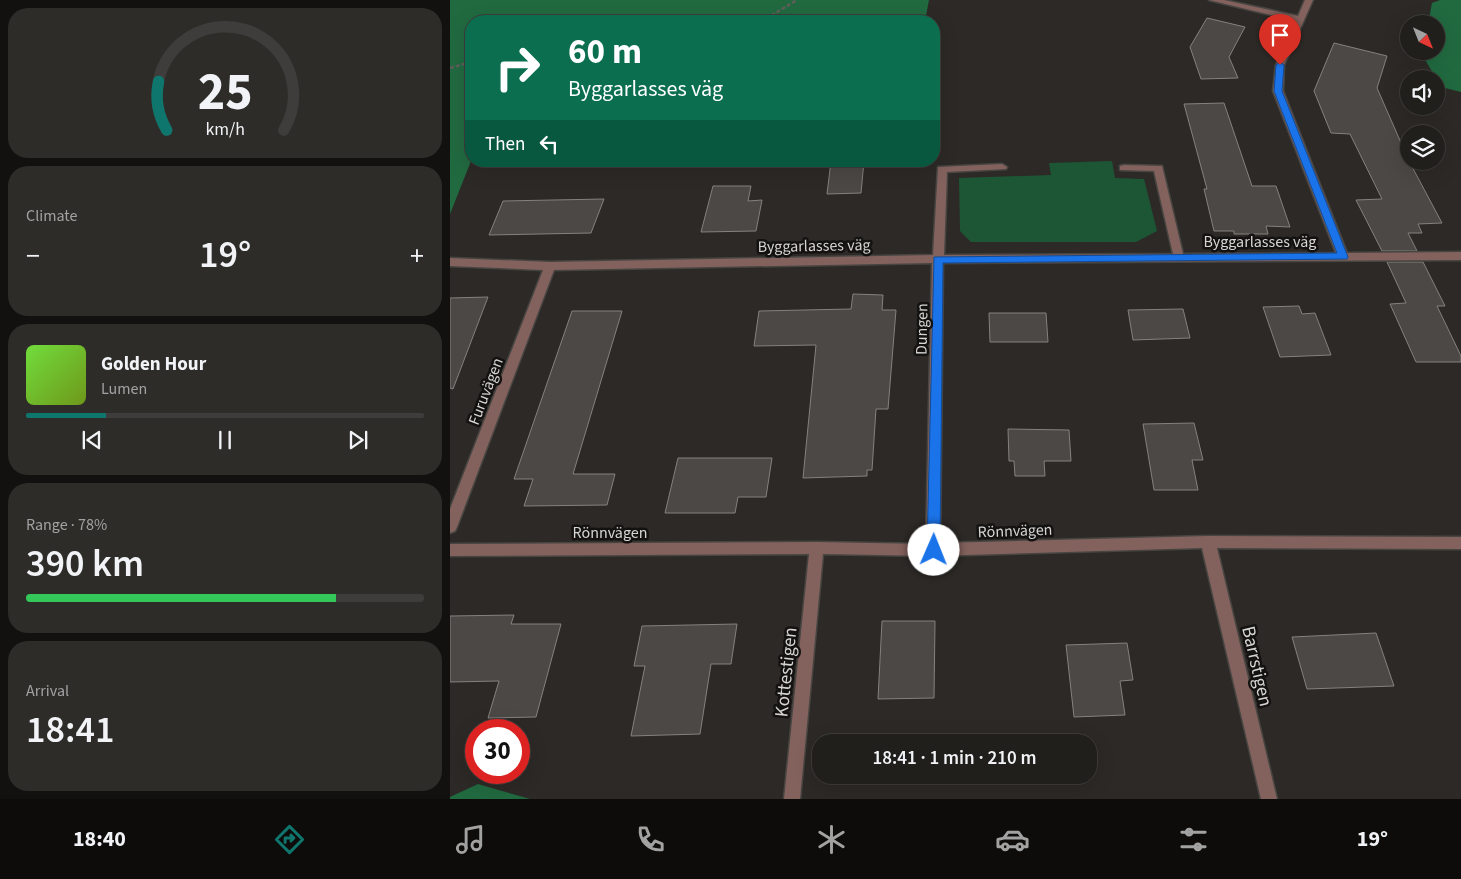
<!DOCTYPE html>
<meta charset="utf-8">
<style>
body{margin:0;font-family:"Source Sans 3",sans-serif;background:#2d2c29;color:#f1f3f6;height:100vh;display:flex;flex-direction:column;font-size:19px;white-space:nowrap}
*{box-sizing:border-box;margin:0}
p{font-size:16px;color:#a2a2a3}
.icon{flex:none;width:28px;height:28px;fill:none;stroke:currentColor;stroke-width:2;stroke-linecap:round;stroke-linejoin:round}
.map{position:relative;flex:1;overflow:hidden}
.drawer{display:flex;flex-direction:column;gap:8px;padding:8px;background:#12110f;width:450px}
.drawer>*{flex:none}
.hud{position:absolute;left:15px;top:15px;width:475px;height:152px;border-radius:20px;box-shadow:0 5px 20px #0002,0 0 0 1px #3e3d3b;background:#0b6e4f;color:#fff;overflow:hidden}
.needle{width:32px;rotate:137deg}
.fabs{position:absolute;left:950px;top:15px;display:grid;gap:10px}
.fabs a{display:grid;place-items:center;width:45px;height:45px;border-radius:50%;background:#211f1c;box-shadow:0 5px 20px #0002,0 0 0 1px #3e3d3b;font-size:25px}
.speed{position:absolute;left:15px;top:719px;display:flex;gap:10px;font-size:25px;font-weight:700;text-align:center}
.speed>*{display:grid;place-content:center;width:65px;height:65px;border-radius:50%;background:#211f1c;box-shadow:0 5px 20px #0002,0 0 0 1px #3e3d3b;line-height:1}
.speed .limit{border:8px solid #d22;background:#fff;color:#111}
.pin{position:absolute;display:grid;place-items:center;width:42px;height:42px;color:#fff;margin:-51px -21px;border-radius:50% 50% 50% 0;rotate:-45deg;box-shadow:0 0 5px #0007}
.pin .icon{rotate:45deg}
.me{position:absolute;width:55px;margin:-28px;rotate:1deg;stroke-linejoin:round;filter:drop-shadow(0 0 4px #0008)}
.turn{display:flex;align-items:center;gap:18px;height:105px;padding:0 20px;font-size:22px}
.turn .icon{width:65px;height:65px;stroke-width:2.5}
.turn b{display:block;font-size:35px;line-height:42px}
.then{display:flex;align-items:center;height:48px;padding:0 20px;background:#0003;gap:10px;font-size:19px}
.big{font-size:38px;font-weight:600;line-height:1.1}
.drawer .card{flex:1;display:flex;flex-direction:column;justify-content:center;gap:8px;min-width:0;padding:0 18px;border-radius:20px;background:#2d2c29}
.drawer .dial{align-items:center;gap:0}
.dial svg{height:130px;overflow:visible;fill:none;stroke:#3e3d3b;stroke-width:7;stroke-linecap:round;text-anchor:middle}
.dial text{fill:#f1f3f6;stroke:none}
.song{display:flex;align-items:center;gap:15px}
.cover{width:60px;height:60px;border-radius:8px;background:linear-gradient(135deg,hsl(100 70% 55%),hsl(80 70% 35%))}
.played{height:5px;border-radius:2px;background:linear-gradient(90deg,#0f766e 20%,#3e3d3b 20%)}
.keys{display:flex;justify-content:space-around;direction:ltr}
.heat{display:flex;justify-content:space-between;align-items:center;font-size:28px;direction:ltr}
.charge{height:8px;border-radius:4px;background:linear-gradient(90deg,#34c759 78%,#3e3d3b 0)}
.trip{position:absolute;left:362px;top:734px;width:285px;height:50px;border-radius:20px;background:#211f1c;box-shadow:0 5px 20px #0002,0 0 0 1px #3e3d3b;font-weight:600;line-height:50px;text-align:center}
.tab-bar{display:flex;height:80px;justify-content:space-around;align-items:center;background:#0d0c0b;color:#a2a2a3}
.tab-bar .icon{width:35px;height:35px}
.tab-bar .current{color:#0f766e}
.tab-bar b{font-size:22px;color:#f1f3f6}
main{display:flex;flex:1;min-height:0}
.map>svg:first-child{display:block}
.green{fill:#1d5635}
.forest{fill:#216a40}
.building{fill:#4b4845;stroke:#85827e}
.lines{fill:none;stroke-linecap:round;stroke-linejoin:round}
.minor-casing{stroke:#474542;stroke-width:3}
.path{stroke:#605d5a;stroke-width:2.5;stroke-dasharray:4 2;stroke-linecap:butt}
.minor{fill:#83615c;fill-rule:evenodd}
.route{fill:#1a73e8;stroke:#114b97}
.labels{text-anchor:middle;stroke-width:5;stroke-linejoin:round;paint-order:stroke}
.street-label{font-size:16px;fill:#d7d5d3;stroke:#131211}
.near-street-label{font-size:19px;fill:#d7d5d3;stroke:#131211}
</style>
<main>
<section class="drawer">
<div class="card dial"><svg viewBox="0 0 100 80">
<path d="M14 69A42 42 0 1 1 86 69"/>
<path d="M14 69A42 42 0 0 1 9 39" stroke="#0f766e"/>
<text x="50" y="56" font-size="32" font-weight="700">25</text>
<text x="50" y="72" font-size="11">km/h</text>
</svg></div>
<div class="card"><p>Climate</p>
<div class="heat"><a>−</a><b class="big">19°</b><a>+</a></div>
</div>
<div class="card">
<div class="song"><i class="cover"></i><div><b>Golden Hour</b><p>Lumen</p></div></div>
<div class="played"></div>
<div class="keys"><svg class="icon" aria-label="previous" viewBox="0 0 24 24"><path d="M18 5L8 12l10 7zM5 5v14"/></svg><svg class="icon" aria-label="pause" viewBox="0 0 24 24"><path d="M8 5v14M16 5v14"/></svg><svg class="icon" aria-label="next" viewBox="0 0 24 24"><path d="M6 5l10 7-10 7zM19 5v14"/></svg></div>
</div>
<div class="card"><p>Range · 78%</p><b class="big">390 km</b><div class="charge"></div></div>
<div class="card"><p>Arrival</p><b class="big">18:41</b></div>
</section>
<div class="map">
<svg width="1011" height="799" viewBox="0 0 1011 799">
<rect width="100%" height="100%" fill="#2c2926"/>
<path class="green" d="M 662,161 L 665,178 L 694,179 L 707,231 L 686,242 L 521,242 L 510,231 L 509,178 L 601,175 L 599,163 Z"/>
<path class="forest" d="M 0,0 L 479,0 L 475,21 L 21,21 L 21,161 L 0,214 Z
M 990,0 L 1011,0 L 1011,92 L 991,87 L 970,51 L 986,51 L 986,24 L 978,24 L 982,3 Z
M 28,784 L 80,799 L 0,799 L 0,797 Z"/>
<path class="building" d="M 757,18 L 795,27 L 779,57 L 788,78 L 751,79 L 740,47 Z
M 884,43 L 937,56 L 927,88 L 959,161 L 992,223 L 968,224 L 972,233 L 958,233 L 967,251 L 932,251 L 906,200 L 932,199 L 900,134 L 881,133 L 864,91 Z
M 774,103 L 802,186 L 826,186 L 840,227 L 816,226 L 818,234 L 784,234 L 784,231 L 764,231 L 754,189 L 757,189 L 734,104 Z
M 381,161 L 414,161 L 411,193 L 377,194 Z
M 263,186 L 301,186 L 298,201 L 312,200 L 306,231 L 251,232 Z
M 154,199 L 141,233 L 39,235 L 53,201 Z
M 937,262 L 973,262 L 995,306 L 987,306 L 1011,356 L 1011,362 L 966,362 L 940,304 L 956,303 Z
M 403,294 L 433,295 L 432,310 L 446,310 L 438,409 L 426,409 L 422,470 L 417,470 L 417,476 L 353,478 L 366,345 L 304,346 L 309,311 L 401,309 Z
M 38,297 L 3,389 L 0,388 L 0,298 Z
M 849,306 L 852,314 L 865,313 L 881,355 L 830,357 L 813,307 Z
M 733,309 L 740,338 L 683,340 L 678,310 Z
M 122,311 L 172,311 L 123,474 L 165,474 L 157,505 L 74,506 L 83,479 L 64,479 Z
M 539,313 L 596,313 L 598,342 L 540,342 Z
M 744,423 L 753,460 L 742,460 L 748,490 L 704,490 L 693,424 Z
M 558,429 L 619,430 L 621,461 L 594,461 L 595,476 L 565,476 L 564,461 L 559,461 Z
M 228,458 L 322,458 L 316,497 L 288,497 L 285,513 L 215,513 Z
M 64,615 L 61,624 L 111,624 L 86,717 L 38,718 L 49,681 L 0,682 L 0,616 Z
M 432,621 L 485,621 L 484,698 L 428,699 Z
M 287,624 L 281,664 L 261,664 L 250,734 L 181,736 L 195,666 L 184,666 L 192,626 Z
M 926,633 L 944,686 L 857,689 L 842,637 Z
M 677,643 L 683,680 L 670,681 L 675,715 L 624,717 L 616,645 Z"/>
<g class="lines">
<defs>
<path id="minor" d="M 759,0 L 774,0 L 848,16 L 855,0 L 863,0 L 834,65 L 833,91 L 897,253 L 1011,252 L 1011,260 L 493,263 L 490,543 L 758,536 L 1011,537 L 1011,549 L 767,548 L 827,799 L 811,799 L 752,548 L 483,556 L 373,554 L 350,799 L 334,799 L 359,554 L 0,556 L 0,544 L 367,542 L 476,544 L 482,263 L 104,270 L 7,527 L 5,531 L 0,533 L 0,509 L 93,270 L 0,266 L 0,258 L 100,262 L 483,255 L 488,167 L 552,164 L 557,167 L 556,169 L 497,172 L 494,255 L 723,254 L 704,171 L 670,170 L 670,166 L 674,165 L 712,166 L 733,254 L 886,253 L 823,91 L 826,65 L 846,21 Z"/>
</defs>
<use href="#minor" class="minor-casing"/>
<path class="path" d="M 298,21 L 322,15 L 347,0
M 0,68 L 21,62"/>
<use href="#minor" class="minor"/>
</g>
<path class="route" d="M 830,62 L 834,65 L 832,91 L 898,257 L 897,259 L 493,263 L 490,550 L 488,554 L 484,556 L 479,554 L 477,550 L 484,257 L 887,253 L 824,91 L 826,65 Z"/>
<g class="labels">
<g class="street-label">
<text x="810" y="247">Byggarlasses väg</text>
<text transform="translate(364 245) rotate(-1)" y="6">Byggarlasses väg</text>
<text transform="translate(471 329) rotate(-89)" y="6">Dungen</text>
<text transform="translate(35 391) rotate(-69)" y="6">Furuvägen</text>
<text transform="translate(565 530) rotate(-2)" y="6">Rönnvägen</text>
<text x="160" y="538">Rönnvägen</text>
</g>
<g class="near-street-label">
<text transform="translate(808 666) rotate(77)" y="7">Barrstigen</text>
<text transform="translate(335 672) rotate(-84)" y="7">Kottestigen</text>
</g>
</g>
</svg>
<div class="fabs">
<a><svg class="needle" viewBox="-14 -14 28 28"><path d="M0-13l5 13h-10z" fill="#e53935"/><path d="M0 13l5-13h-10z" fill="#a2a2a3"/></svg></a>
<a><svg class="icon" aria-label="sound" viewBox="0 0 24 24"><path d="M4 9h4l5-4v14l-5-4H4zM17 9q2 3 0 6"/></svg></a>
<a><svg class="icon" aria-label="layers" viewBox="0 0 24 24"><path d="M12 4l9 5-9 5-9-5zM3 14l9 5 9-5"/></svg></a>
</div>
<div class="speed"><div class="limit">30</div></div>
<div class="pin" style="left:830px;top:65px;background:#d93025"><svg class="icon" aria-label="arrive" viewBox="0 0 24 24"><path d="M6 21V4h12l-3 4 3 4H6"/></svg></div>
<svg class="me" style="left:484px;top:550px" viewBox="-20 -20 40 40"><circle r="19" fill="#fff"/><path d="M0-13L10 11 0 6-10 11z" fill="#1a73e8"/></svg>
<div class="trip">18:41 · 1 min · 210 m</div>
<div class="hud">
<div class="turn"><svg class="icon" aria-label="right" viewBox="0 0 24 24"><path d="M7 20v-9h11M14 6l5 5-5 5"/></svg><div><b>60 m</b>Byggarlasses väg</div></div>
<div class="then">Then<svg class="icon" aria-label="left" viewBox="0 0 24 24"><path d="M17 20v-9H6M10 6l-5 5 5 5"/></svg></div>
</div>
</div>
</main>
<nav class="tab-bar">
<b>18:40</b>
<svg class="icon current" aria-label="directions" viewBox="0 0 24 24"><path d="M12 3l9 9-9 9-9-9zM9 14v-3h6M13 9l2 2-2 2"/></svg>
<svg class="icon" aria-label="music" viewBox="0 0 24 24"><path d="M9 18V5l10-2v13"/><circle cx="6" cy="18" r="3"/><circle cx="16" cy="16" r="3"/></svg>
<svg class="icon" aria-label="phone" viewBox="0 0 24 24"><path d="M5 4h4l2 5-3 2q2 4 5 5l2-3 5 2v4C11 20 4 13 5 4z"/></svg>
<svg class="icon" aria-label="climate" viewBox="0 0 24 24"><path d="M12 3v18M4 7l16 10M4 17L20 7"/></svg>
<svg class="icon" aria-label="car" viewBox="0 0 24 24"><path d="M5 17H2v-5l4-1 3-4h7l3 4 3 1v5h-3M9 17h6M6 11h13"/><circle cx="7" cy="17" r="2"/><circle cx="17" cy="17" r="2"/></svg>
<svg class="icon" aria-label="filters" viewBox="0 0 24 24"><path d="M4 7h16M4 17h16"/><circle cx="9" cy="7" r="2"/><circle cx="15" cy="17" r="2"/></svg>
<b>19°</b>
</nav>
